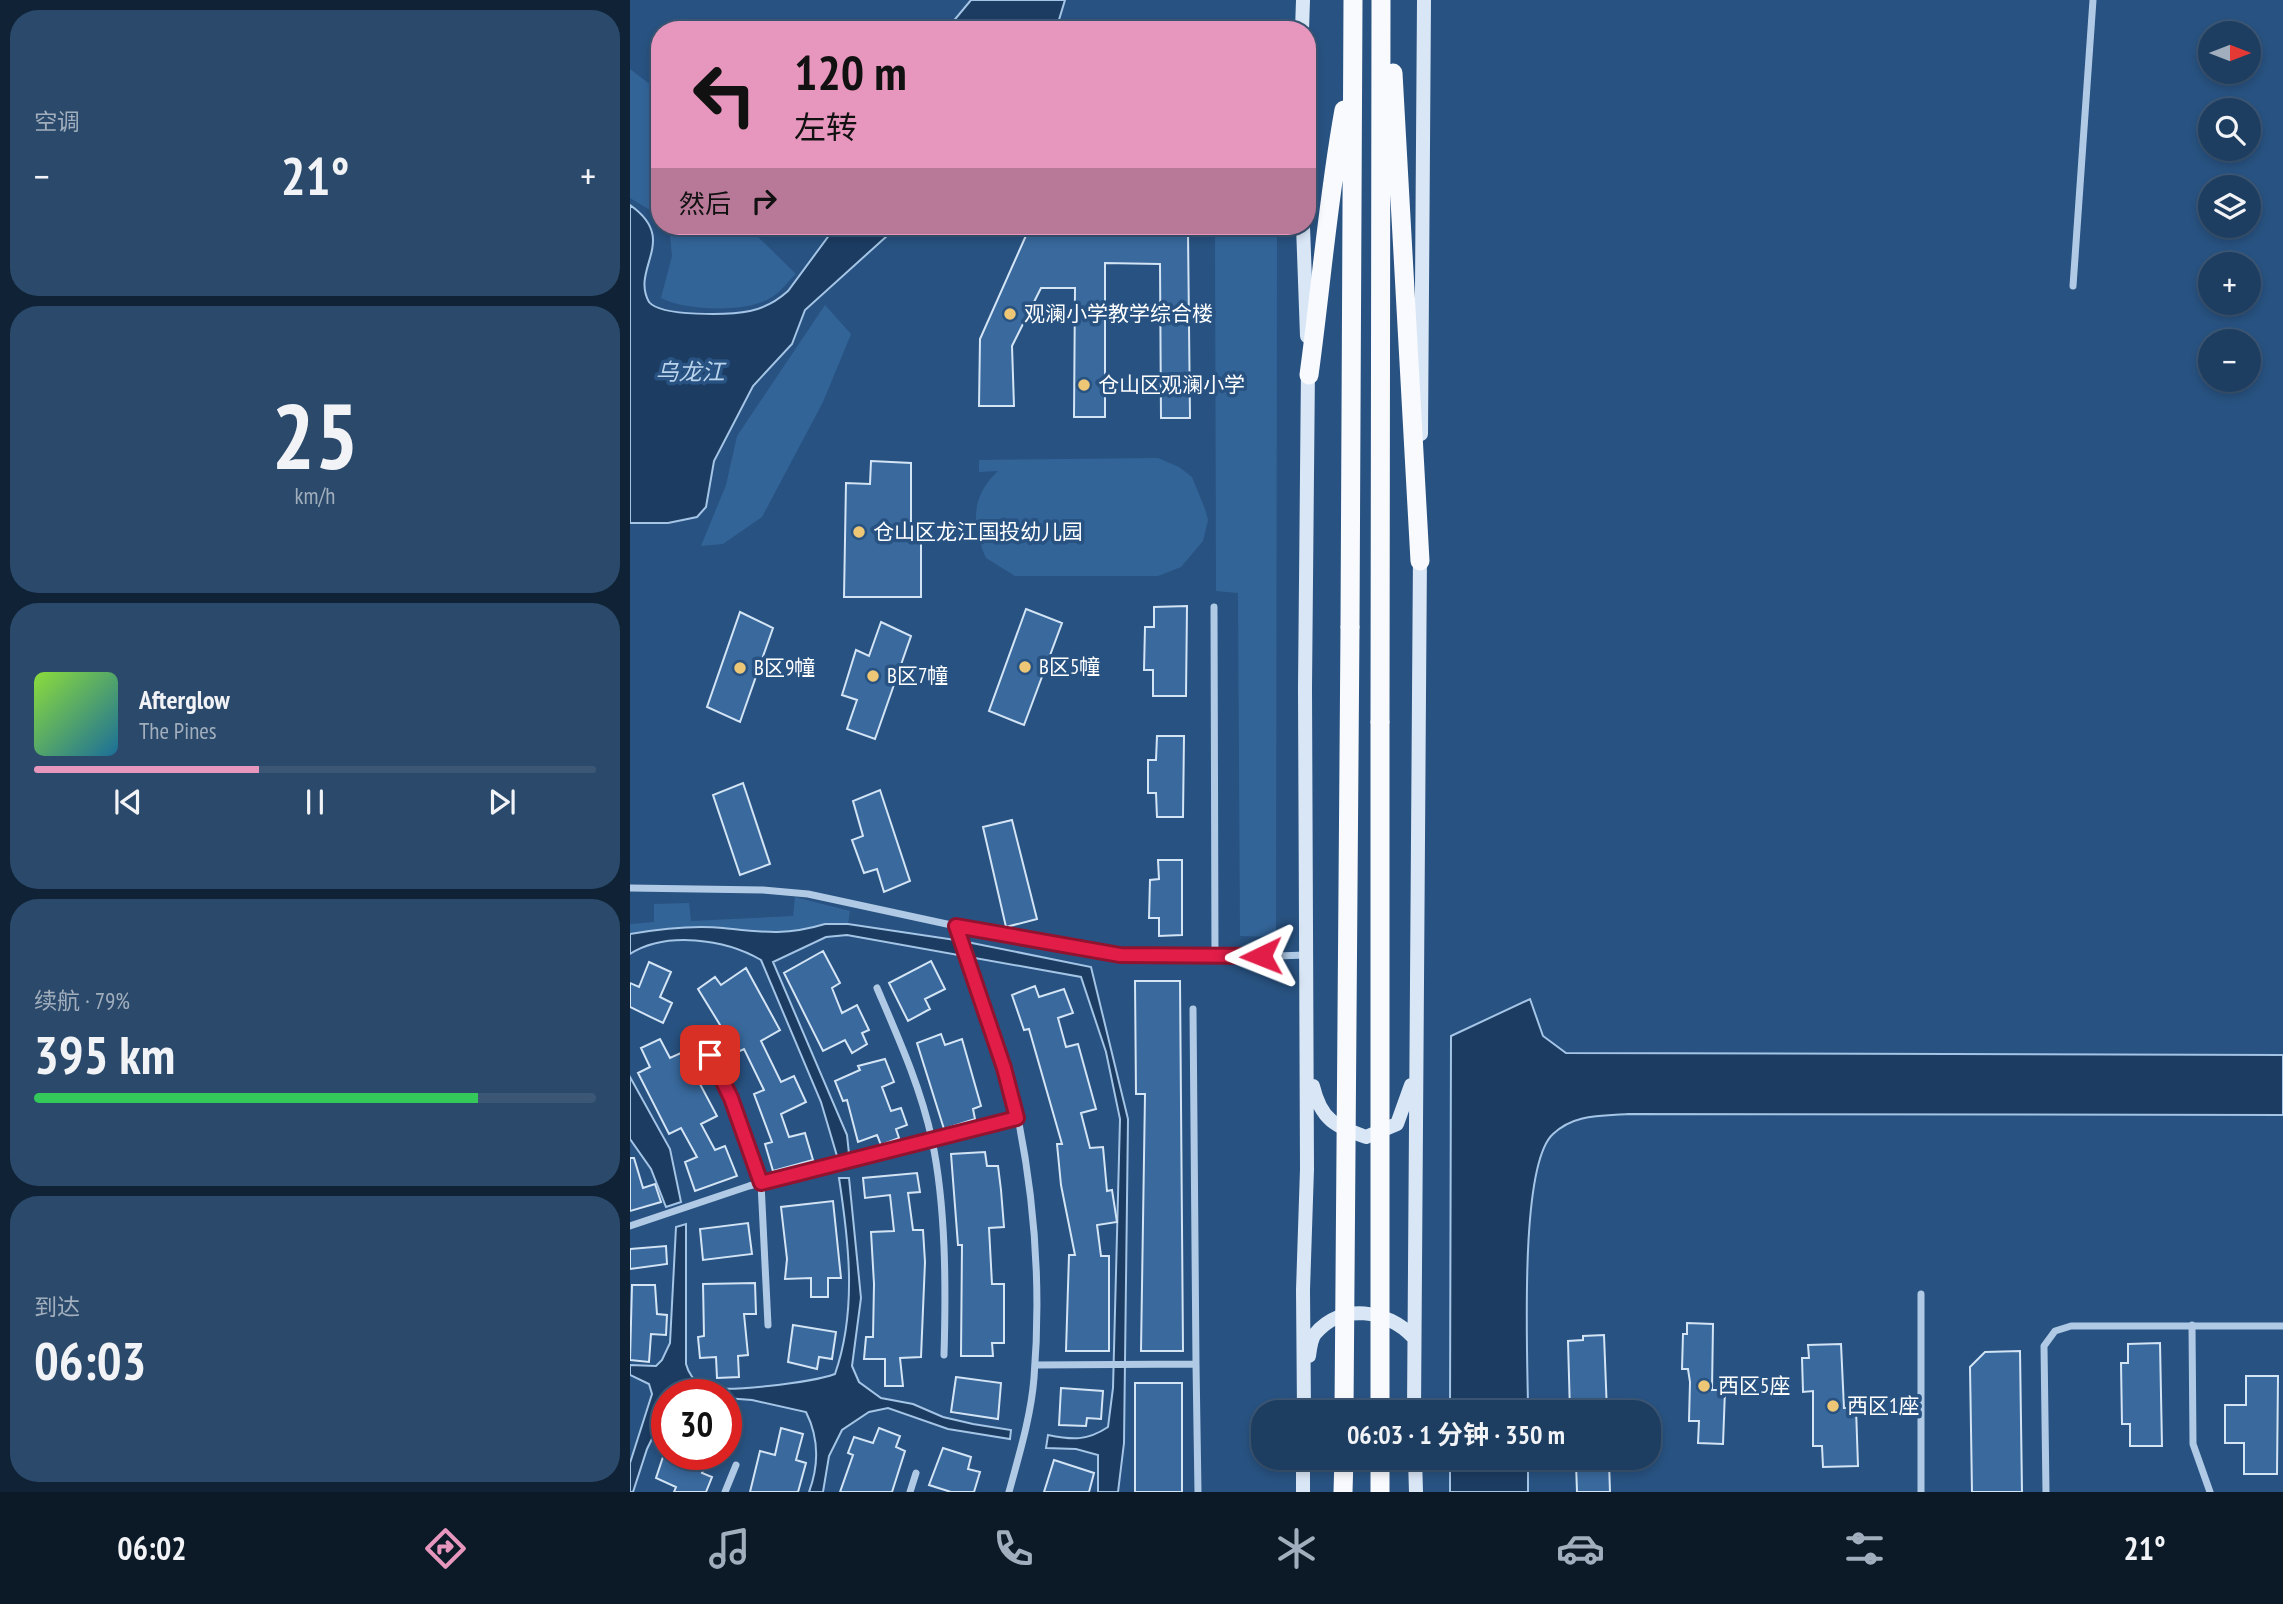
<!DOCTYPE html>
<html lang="zh">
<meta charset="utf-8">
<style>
body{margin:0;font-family:"PT Sans Narrow","Noto Sans SC",sans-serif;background:#2b496a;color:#f1f3f6;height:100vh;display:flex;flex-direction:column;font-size:26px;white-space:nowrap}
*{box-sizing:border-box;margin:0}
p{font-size:23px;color:#a1aebd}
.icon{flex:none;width:38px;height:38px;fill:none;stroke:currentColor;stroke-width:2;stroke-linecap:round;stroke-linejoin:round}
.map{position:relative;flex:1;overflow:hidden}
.details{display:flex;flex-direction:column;gap:10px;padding:10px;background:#102235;width:630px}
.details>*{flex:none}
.banner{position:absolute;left:21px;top:21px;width:665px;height:214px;border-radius:28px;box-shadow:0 4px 10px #0003,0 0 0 2px #3c5776;background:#e797bd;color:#111;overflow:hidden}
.needle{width:46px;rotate:90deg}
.fabs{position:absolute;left:1568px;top:21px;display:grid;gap:14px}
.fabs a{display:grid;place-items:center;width:63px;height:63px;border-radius:50%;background:#1e3e61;box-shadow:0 4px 10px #0003,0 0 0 2px #3c5776;font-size:35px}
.speed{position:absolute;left:21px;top:1379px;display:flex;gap:14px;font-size:35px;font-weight:700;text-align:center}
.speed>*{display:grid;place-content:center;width:91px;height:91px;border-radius:50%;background:#1e3e61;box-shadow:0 4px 10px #0003,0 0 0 2px #3c5776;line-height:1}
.speed .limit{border:10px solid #d22;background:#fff;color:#111}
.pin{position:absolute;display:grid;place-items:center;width:60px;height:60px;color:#fff;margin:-30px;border-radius:14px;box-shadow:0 4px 10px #0006}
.me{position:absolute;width:77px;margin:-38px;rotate:268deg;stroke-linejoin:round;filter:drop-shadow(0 0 5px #0008)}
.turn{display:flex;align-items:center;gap:24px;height:147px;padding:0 28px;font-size:32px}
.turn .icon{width:91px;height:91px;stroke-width:2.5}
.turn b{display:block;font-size:49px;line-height:60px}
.then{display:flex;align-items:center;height:66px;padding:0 28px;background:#0003;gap:14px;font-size:26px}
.big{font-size:52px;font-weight:700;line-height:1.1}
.details .tile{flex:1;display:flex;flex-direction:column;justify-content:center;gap:10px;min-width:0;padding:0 24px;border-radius:28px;background:#2b496a}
.details .dial{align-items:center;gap:0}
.dial b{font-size:91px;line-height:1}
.song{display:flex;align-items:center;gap:21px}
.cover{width:84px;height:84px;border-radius:10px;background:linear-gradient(135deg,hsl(90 70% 55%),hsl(200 70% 35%))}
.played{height:7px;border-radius:4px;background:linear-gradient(90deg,#e797bd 40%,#3c5776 40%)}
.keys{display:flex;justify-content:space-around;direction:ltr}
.heat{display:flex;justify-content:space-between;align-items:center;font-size:38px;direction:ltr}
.charge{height:10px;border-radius:5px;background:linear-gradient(90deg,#34c759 79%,#3c5776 0)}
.trip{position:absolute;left:621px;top:1400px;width:410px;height:70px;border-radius:28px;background:#1e3e61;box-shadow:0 4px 10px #0003,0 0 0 2px #3c5776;font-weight:700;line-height:70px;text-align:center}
.menu{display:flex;height:112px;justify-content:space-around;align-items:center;background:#0c1927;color:#a1aebd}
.menu .icon{width:49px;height:49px}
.menu .active{color:#e797bd}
.menu b{font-size:32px;color:#f1f3f6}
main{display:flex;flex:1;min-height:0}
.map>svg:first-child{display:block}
.green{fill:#336498}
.water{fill:#1c3c62;stroke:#a5c5e6;stroke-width:2}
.building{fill:#39699d;stroke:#d3e4f5;stroke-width:2}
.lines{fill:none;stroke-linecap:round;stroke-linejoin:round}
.minor{stroke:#b0cae6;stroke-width:7}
.secondary{stroke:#d9e6f6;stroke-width:14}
.trunk{stroke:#f8fafe;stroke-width:19}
.trunk-bridge{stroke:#f8fafe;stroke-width:19}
.route-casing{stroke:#92132f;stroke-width:18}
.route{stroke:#e11d48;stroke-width:12}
.poi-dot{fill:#edc776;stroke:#285281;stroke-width:2.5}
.labels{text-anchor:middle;stroke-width:7;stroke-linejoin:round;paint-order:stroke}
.poi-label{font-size:21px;fill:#fff;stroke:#285281;text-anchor:start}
.water-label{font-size:23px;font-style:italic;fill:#bbd4ed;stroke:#285281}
</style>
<main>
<section class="details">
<div class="tile"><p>空调</p>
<div class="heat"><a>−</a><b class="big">21°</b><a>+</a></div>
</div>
<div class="tile dial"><b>25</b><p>km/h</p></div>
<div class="tile">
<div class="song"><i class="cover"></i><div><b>Afterglow</b><p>The Pines</p></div></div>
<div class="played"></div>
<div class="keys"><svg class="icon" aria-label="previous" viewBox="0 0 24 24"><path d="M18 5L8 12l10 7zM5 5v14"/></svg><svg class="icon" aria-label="pause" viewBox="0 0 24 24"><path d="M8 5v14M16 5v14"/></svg><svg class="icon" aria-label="next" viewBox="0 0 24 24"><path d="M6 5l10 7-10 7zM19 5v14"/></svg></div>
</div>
<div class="tile"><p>续航 · 79%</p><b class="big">395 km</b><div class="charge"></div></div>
<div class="tile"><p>到达</p><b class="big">06:03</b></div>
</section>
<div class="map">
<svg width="1653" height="1492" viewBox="0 0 1653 1492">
<rect width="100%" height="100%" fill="#285281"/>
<path class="green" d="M 0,69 L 30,92 L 30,216 L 0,198 Z
M 39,226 L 117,226 L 166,274 C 158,281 151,292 142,297 C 118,313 56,311 31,298 L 42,256 Z
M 585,226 L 647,226 L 646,937 L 610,936 L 608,593 L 586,591 Z
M 195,305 L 221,334 L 193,402 L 132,517 L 93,544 L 71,546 L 96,485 L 107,436 Z
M 528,458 L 549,467 L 562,477 L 575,509 L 578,520 L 573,541 L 551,567 L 528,576 L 385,576 L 356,558 C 342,525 340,497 368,471 L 349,472 L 349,460 Z
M 165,897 L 220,911 L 218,924 L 194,924 L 166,932 L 144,934 L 93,928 L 0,934 L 0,924 L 24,922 L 24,904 L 59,903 L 61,921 L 163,916 Z"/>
<path class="water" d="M 341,0 L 435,0 L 428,23 L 422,30 L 316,30 Z
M 0,205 C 50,240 0,268 19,302 C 31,317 101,315 120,311 C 134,308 148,300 158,291 L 206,226 L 268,226 L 175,310 L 162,344 L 123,386 L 84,461 L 76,507 L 67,517 L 38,523 L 0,523 Z
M 195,924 L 218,924 L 332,941 L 461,967 L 498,1119 L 494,1443 L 488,1492 L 468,1492 L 468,1455 L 446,1449 L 416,1448 L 418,1435 C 442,1440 457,1441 478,1427 L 483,1388 L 490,1119 L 476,1052 L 451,977 L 217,935 L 196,937 L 143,962 L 217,1135 L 219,1154 L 207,1156 L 191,1102 L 131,960 C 95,939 36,931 0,954 L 0,934 C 29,929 63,925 93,928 C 132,932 155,936 195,924 Z
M 900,999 L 913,1036 L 936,1053 L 1653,1055 L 1653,1115 L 998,1114 C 970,1116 944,1114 923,1134 C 888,1166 898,1361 898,1412 L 820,1412 L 821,1036 Z
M 0,1077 L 40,1149 L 51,1202 L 36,1207 L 21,1169 L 0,1139 Z
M 209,1178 L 219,1178 L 231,1298 L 222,1366 L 229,1382 L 251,1398 L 283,1404 L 313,1417 L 343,1424 L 381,1430 L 380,1439 L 318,1429 L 258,1408 L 239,1412 L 212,1430 L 199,1456 L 193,1492 L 179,1492 C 189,1465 189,1438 176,1412 L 122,1400 L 96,1398 L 96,1395 L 37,1395 L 37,1408 L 17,1449 L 3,1492 L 0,1492 L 0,1463 L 22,1394 L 19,1384 L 0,1375 L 0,1365 L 26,1366 L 32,1360 L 40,1343 L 46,1227 L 56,1224 L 56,1364 C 58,1372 64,1382 73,1386 C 93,1394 183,1382 205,1374 C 227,1311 219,1243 209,1178 Z
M 820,1458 L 898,1458 L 898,1492 L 820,1492 Z"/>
<path class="building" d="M 424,226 L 443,226 L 444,231 L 524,226 L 524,231 L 558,232 L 560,418 L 531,418 L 530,264 L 475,263 L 475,417 L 444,417 L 445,288 L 411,288 L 382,346 L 384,406 L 349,406 L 350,339 L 398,231 L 424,229 Z
M 241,461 L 281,463 L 281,533 L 291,533 L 291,597 L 214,597 L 216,483 L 240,484 Z
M 557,606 L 556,696 L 523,696 L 523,670 L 514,670 L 515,627 L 524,627 L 524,607 Z
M 396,609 L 432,623 L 394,725 L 359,711 Z
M 110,612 L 143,628 L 110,722 L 77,707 Z
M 251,622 L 281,636 L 245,739 L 217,729 L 227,700 L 212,695 L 226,650 L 239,656 Z
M 527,736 L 554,736 L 553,817 L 527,817 L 526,793 L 518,793 L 518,760 L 526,760 Z
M 113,783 L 140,864 L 110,875 L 83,795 Z
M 250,790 L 280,881 L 254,892 L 247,869 L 234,873 L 222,840 L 233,836 L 223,801 Z
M 382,820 L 407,919 L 376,927 L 353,827 Z
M 528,860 L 552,860 L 552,935 L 529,936 L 529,918 L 519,918 L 520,880 L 529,879 Z
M 193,951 L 210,983 L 202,988 L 212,1013 L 227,1005 L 239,1030 L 232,1033 L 237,1044 L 222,1053 L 215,1040 L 193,1051 L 154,973 Z
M 301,961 L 315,989 L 295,999 L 300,1009 L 278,1021 L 259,983 Z
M 19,962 L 41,972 L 30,997 L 42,1003 L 33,1023 L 0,1007 L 0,983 L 9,987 Z
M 116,968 L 150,1030 L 131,1041 L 151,1082 L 164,1076 L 176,1102 L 151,1114 L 159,1137 L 175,1133 L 183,1160 L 143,1171 L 135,1144 L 142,1142 L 124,1094 L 134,1090 L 114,1049 L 101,1055 L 91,1035 L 95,1033 L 68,989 L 85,977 L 91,985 Z
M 505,981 L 550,981 L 553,1351 L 511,1351 L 515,1094 L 506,1094 Z
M 405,986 L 409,997 L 434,989 L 443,1013 L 428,1018 L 436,1047 L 448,1044 L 466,1109 L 451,1113 L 460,1148 L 473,1147 L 477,1191 L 482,1190 L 487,1222 L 467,1225 L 471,1256 L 479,1256 L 479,1351 L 436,1351 L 439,1255 L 445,1255 L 431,1185 L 427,1144 L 432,1144 L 399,1029 L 394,1030 L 382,995 Z
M 311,1034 L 315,1045 L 332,1039 L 351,1106 L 343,1109 L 345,1119 L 314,1129 L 287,1043 Z
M 30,1039 L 40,1058 L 53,1052 L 87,1116 L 71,1124 L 85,1150 L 95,1146 L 107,1176 L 65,1191 L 55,1162 L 67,1157 L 51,1128 L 39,1134 L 8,1073 L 20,1067 L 11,1048 Z
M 255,1059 L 264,1082 L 252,1087 L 261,1111 L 271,1108 L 277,1125 L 266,1129 L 269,1138 L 251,1145 L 247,1135 L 228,1142 L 217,1100 L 213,1101 L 205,1081 L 230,1070 L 228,1066 Z
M 355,1152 L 357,1166 L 368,1166 L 371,1190 L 374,1227 L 359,1228 L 362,1284 L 374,1284 L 374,1343 L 362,1343 L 363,1356 L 331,1356 L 332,1245 L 328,1245 L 321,1154 Z
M 0,1158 L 4,1158 L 13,1188 L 25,1184 L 31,1202 L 0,1211 Z
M 287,1173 L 290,1192 L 278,1193 L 283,1230 L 293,1230 L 295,1262 L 291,1357 L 270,1358 L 273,1386 L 255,1386 L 255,1359 L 234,1359 L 236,1337 L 243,1337 L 244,1284 L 241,1232 L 264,1231 L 260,1195 L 235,1198 L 233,1178 Z
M 203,1201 L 211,1278 L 198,1278 L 198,1297 L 181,1297 L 181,1278 L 155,1279 L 157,1259 L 151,1207 Z
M 118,1223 L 122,1254 L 73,1260 L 70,1229 Z
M 36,1246 L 37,1264 L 0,1269 L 0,1249 Z
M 125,1283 L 126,1314 L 114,1314 L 118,1355 L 108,1356 L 109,1377 L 87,1378 L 86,1357 L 70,1358 L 68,1337 L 74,1336 L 73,1284 Z
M 2,1285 L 25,1285 L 27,1314 L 37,1315 L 36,1335 L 21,1334 L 19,1362 L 0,1360 Z
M 1057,1323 L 1083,1324 L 1082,1390 L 1095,1390 L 1093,1444 L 1068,1443 L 1069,1421 L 1059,1421 L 1060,1382 L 1058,1369 L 1052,1369 L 1053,1334 L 1057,1334 Z
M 163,1325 L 206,1332 L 202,1359 L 189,1357 L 187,1369 L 158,1362 Z
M 974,1335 L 977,1412 L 940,1412 L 938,1341 L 953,1340 L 953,1336 Z
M 1530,1343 L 1532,1446 L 1500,1446 L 1500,1424 L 1492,1424 L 1491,1363 L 1498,1363 L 1498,1344 Z
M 1211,1344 L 1214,1408 L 1226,1408 L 1228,1466 L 1193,1467 L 1192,1446 L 1183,1446 L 1183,1391 L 1173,1392 L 1172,1358 L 1179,1358 L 1178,1345 Z
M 1390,1351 L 1392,1492 L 1342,1492 L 1340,1367 L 1355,1352 Z
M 1616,1376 L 1648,1376 L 1647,1474 L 1614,1474 L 1614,1443 L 1595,1443 L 1595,1405 L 1616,1405 Z
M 326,1377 L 371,1383 L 368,1419 L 321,1412 Z
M 505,1383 L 552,1383 L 552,1492 L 505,1492 Z
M 431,1388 L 473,1391 L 471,1419 L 457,1418 L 456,1426 L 429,1425 Z
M 151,1428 L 173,1434 L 166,1460 L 176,1463 L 168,1492 L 120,1492 L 130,1451 L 145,1455 Z
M 249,1428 L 270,1436 L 266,1447 L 275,1451 L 262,1492 L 210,1492 L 223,1455 L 218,1453 L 224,1437 L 243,1443 Z
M 313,1448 L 341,1457 L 338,1469 L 350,1472 L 344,1492 L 321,1492 L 299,1485 Z
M 34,1454 L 79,1454 L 72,1473 L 82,1477 L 76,1492 L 44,1492 L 46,1487 L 26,1478 Z
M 424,1460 L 464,1473 L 459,1492 L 414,1492 Z
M 979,1462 L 980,1492 L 947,1492 L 946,1463 Z"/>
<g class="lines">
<path class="minor" d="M 1443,286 L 1463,0
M 584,607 L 585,958
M 0,888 L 133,890 L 178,894 L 326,926 L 490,955 L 585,958 L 675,955
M 326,926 C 348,989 374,1053 388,1118 C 405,1203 411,1292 404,1378 C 401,1416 389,1455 379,1492
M 247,988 C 268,1037 291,1088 302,1140 C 316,1207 316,1287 314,1355
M 563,1009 L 566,1364
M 69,1033 L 101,1098 L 131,1183 L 138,1325
M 0,1226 L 119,1186 L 388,1118
M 1291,1294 L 1291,1492
M 1562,1325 L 1563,1444 L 1580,1492
M 405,1365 L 566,1364 L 568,1492
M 95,1492 L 106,1465
M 280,1492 L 286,1473
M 1416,1492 L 1414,1346 L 1425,1331 L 1441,1326 L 1653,1326"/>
<path class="secondary" d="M 672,30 L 673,0
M 673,226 L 677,336
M 791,434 L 794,0
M 683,1086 C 691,1120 705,1126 736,1137 L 767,1124 L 781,1085
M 679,1356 C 680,1349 681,1339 685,1334 C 711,1302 758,1310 783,1337
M 674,1412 L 673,1290 L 677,1169 L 675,688 L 678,367
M 784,1412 L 790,553
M 785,1458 L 786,1492
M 673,1492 L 673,1458"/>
<path class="trunk" d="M 763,73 L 790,561
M 679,375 C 691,287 698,198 714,110
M 720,627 L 723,0
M 750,722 L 751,0
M 713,1492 L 714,1458
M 750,1492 L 750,1458"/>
<path class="trunk-bridge" d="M 714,1412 L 720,627
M 750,1412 L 750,722"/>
</g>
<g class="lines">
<defs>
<path id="route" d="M 80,1055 L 101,1098 L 131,1183 L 387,1118 L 374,1068 L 326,926 L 490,955 L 631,956"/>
</defs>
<use href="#route" class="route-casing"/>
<use href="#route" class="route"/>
</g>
<g class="poi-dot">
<circle cx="380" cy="314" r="7"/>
<circle cx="454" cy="385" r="7"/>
<circle cx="229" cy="532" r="7"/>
<circle cx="395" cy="667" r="7"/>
<circle cx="110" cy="668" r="7"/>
<circle cx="243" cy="676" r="7"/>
<circle cx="1074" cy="1386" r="7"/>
<circle cx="1203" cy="1406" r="7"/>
</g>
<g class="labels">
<g class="poi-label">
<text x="394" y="321">观澜小学教学综合楼</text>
<text x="468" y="392">仓山区观澜小学</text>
<text x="243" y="539">仓山区龙江国投幼儿园</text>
<text x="409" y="674">B区5幢</text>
<text x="124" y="675">B区9幢</text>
<text x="257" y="683">B区7幢</text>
<text x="1088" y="1393">西区5座</text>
<text x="1217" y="1413">西区1座</text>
</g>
<g class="water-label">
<text x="60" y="380">乌龙江</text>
</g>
</g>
</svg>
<div class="fabs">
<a><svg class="needle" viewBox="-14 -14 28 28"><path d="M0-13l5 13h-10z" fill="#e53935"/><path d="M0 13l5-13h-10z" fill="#a1aebd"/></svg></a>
<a><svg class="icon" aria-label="search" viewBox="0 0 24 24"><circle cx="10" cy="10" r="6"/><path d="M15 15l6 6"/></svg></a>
<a><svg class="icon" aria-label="layers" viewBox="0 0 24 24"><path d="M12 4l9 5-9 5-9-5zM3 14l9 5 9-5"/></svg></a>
<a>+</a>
<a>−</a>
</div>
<div class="speed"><div class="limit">30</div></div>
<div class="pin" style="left:80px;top:1055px;background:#d93025"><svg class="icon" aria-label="arrive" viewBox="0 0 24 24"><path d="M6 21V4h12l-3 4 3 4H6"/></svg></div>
<svg class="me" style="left:631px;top:956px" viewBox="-20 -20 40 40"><path d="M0-17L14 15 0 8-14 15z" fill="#e11d48" stroke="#fff" stroke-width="4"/></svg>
<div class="trip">06:03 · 1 分钟 · 350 m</div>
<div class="banner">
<div class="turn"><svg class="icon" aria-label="left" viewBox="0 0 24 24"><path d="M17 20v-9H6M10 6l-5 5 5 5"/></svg><div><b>120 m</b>左转</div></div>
<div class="then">然后<svg class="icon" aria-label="right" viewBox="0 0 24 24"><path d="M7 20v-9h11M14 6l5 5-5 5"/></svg></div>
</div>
</div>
</main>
<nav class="menu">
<b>06:02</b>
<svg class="icon active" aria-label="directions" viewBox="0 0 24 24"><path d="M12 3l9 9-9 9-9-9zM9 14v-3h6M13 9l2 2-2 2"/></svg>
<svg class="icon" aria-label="music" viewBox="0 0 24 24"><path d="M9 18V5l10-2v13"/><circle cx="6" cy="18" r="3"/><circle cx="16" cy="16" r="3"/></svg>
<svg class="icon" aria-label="phone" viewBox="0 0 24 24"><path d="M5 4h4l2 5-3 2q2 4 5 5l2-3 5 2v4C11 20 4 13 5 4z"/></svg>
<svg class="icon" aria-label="climate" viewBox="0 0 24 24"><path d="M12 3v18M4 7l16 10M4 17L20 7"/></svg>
<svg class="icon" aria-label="car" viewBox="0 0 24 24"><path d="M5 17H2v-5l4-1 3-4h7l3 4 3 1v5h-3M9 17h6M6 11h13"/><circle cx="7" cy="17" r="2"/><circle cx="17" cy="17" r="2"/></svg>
<svg class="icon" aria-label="filters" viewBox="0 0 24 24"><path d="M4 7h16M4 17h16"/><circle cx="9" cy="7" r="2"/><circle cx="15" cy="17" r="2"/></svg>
<b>21°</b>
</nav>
